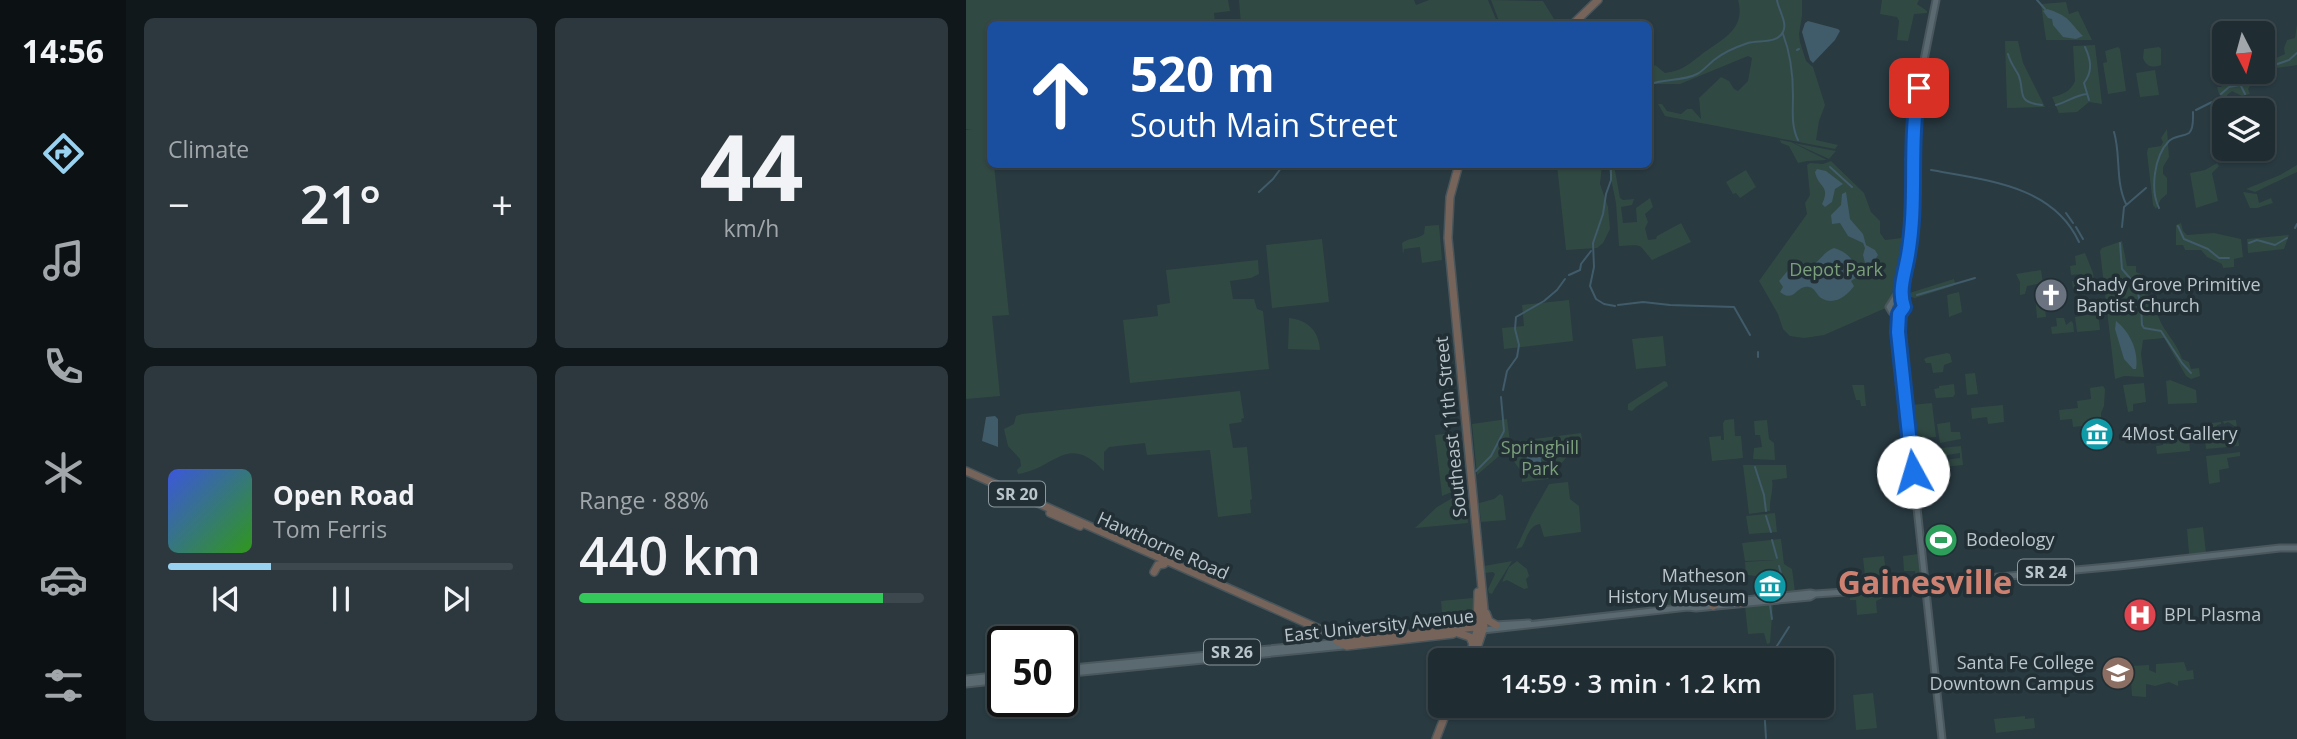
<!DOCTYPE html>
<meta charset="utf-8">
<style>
body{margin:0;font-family:"Open Sans",sans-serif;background:#2c383d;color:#f1f3f6;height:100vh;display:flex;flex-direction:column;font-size:26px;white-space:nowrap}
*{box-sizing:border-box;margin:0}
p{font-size:23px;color:#a1a7ab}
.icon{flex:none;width:38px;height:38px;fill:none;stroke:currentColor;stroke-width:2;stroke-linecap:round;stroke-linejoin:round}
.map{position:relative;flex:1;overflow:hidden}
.sheet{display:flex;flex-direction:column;gap:18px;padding:18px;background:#11181b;width:840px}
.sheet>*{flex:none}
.guide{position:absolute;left:21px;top:21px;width:665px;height:147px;border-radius:10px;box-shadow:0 2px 5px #0004,0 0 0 2px #3c484d;background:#1a4fa0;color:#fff;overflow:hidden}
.needle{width:46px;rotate:174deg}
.tools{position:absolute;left:1246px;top:21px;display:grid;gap:14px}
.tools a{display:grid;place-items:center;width:63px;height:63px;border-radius:10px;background:#1f2c31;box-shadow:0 2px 5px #0004,0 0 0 2px #3c484d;font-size:35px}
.speed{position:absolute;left:21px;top:626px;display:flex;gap:14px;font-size:35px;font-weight:700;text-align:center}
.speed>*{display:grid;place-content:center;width:91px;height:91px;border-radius:50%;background:#1f2c31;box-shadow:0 2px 5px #0004,0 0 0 2px #3c484d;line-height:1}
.speed .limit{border:4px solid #111;border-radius:10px;background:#fff;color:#111}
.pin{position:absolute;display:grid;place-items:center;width:60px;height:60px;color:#fff;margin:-30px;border-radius:14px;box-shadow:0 4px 10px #0006}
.me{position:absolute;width:77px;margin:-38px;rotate:354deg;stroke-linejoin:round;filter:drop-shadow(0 0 5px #0008)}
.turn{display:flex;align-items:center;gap:24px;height:147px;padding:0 28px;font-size:32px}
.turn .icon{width:91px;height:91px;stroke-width:2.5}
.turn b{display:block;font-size:49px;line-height:60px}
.big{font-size:52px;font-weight:600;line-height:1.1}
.sheet .tile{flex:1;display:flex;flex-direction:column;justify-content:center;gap:10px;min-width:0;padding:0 24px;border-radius:10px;background:#2c383d}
.sheet .dial{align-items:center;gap:0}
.dial b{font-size:91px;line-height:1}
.song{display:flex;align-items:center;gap:21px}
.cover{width:84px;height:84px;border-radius:10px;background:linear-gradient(135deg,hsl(230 70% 55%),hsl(110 70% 35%))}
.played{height:7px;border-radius:4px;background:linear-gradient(90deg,#99d2f1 30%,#3c484d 30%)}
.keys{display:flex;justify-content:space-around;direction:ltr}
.heat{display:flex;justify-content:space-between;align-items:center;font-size:38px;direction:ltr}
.charge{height:10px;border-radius:5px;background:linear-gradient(90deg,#34c759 88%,#3c484d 0)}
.sheet .tiles{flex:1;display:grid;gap:18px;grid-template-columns:repeat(2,1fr)}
.trip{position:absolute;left:462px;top:648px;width:406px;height:70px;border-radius:10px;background:#1f2c31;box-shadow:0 2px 5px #0004,0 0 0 2px #3c484d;font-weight:600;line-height:70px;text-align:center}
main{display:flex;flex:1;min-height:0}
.menu{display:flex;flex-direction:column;width:126px;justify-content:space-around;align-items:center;background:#0c1214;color:#a1a7ab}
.menu .icon{width:49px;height:49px}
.menu .selected{color:#99d2f1}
.menu b{font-size:32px;color:#f1f3f6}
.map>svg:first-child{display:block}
.green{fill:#314943}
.water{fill:#405b69}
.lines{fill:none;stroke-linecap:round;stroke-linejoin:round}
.stream{stroke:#405b69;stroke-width:2}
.major-casing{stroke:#4a575d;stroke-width:9}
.highway-casing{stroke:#48555b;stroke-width:10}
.major{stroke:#5b6a71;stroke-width:5}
.highway{stroke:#76645b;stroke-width:7}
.route-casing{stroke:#114b97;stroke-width:18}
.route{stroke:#1a73e8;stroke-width:12}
.labels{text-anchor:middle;stroke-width:7;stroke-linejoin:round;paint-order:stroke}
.shield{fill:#223036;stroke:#8c989e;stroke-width:2}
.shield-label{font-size:16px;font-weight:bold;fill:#bac5cb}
.park-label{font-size:18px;fill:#7b9f7a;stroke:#223036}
.poi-label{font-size:18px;fill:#bac5cb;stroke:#223036;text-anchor:start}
.street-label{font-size:18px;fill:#bac5cb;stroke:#223036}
.town-label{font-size:32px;font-weight:bold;fill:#cf8171;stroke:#223036}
</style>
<main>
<nav class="menu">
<b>14:56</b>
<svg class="icon selected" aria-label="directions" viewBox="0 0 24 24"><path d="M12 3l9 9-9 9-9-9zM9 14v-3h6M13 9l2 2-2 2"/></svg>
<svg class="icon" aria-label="music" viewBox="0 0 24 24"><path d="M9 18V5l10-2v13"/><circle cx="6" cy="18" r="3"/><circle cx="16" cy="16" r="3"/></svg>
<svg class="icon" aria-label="phone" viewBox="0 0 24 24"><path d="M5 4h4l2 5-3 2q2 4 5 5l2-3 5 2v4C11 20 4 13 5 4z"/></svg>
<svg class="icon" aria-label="climate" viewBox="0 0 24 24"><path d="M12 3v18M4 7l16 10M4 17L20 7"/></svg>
<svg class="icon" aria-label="car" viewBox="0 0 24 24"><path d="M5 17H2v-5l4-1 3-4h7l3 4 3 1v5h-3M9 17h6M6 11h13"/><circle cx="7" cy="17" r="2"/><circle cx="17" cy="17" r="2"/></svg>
<svg class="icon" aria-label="filters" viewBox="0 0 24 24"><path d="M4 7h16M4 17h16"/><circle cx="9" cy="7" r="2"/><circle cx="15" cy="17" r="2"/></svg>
</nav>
<section class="sheet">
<div class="tiles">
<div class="tile"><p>Climate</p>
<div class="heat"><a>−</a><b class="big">21°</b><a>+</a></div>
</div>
<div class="tile dial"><b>44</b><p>km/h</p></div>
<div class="tile">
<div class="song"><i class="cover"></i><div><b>Open Road</b><p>Tom Ferris</p></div></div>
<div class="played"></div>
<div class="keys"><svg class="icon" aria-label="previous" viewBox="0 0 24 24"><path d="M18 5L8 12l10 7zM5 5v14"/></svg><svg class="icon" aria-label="pause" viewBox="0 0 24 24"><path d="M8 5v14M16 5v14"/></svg><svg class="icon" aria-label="next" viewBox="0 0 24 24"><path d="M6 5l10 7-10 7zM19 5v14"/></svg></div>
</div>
<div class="tile"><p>Range · 88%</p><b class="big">440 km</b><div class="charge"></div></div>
</div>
</section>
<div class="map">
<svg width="1331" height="739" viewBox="0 0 1331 739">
<rect width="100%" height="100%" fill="#293a41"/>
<path class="green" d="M 0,0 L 262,0 L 264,11 L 248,13 L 249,24 L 24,24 L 24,164 L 28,165 L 43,315 L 26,316 L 34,396 L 0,399 L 0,130 L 6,129 L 0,129 Z
M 273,0 L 448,0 L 450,5 L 463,0 L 522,0 L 532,24 L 275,24 Z
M 525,0 L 577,1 L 591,24 L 534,24 Z
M 772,0 L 836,0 L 836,15 L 833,34 L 834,42 L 840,61 L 847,67 L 859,105 L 853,121 L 850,140 L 872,145 L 869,149 L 699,116 L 692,104 L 696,104 L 701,111 L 715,114 L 721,109 L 726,109 L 735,119 L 733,98 L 755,77 L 763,81 L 768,89 L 772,91 L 782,81 L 786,58 L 782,56 L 714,84 L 683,84 L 683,71 L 689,65 L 699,73 C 721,70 725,61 743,49 C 762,36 779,26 772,0 Z
M 916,0 L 953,0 L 951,4 L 961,11 L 961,13 L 948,14 L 942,41 L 931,40 L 933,21 L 931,17 L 914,14 Z
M 1100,2 L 1103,14 L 1112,11 L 1126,40 L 1080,40 L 1075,4 Z
M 1331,24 L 1331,65 L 1304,69 L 1295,78 L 1286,83 L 1282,89 L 1284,94 L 1276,96 L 1266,91 L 1261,95 L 1261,98 L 1257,99 L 1253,94 L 1251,87 L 1255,87 L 1263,77 L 1272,78 L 1283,72 L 1297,72 L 1297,64 L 1319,54 L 1318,48 L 1321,40 L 1329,38 Z
M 1039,41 L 1052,41 L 1057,63 L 1079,107 L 1041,108 Z
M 1129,45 L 1136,104 L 1123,102 L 1111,112 L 1093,113 L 1086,97 C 1096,95 1105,91 1109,81 L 1107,46 Z
M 1152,47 L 1154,49 L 1160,91 L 1142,94 L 1137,63 L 1141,62 L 1139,51 Z
M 1193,47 L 1195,49 L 1195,65 C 1187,68 1180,67 1177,58 L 1178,49 Z
M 1189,70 L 1193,95 L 1174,97 L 1170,73 Z
M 936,74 L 950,74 L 944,108 L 925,103 L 932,88 L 925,81 Z
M 1201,129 L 1203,157 L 1197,167 L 1197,174 L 1201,178 L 1201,194 L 1195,199 L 1190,209 L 1187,205 L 1181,153 L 1182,148 L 1195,146 L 1197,142 L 1195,138 Z
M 814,140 L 825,142 L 861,160 L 841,161 L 832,163 L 823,146 L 815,143 Z
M 828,143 L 870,151 L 863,159 Z
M 865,161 L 898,193 L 905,212 L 914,221 L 914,233 L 919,240 L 936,238 L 932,266 L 934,275 L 931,293 L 922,307 L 858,335 L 838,338 L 824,336 L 817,329 L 812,314 L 793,281 L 841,214 L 839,203 L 844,195 L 841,165 L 844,163 L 857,164 Z
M 1251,163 L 1253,166 L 1246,173 L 1252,201 L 1230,208 L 1224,173 L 1239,170 Z
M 591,165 L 636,165 L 634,184 L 642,207 L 644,229 L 637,243 L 631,248 L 600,250 Z
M 642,165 L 648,165 L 654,198 L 657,200 L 668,199 L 666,205 L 655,207 L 657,223 L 671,222 L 670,208 L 684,198 L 687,207 L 679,214 L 682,222 L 679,228 L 682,240 L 690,239 L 691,236 L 715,223 L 725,242 L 686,260 C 671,243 679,245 653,246 L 650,203 Z
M 1331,165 L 1331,172 L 1289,192 L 1280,189 L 1314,175 Z
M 780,170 L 790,187 L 774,198 L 770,193 L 767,194 L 760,182 Z
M 1277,192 L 1291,194 L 1293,203 L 1305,198 L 1307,203 L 1291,208 L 1284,208 Z
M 1215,223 L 1217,231 L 1221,235 L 1248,233 L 1275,239 L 1277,257 L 1268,259 L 1268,267 L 1257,268 L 1256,264 L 1241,257 L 1235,250 L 1219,250 L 1217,245 L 1210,245 L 1210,225 Z
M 473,225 L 476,260 L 456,263 L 454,247 L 438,249 L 437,255 L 436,243 C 443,237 451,240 458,234 L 459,226 Z
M 1323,235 L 1318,249 L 1282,253 L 1281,239 Z
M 356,239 L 363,302 L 306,308 L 300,245 Z
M 1156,241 L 1161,266 L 1170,266 L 1170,272 L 1177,275 L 1185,306 L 1191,310 C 1193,328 1211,341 1216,359 L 1223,362 L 1225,369 L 1233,368 L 1234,376 L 1225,379 L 1220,376 L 1198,338 L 1177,340 L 1175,354 L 1178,377 L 1158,376 L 1149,379 L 1134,251 L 1136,248 Z
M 1119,253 L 1127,273 L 1130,293 L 1125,294 L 1121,288 L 1107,289 L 1106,281 L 1117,280 L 1116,274 L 1105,275 L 1104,266 L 1110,265 L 1109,256 Z
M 292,260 L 293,274 L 285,278 L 264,281 L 267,299 L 288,299 L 291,309 L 297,311 L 303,369 L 164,383 L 157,320 L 192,316 L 191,305 L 204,303 L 200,270 Z
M 1075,270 L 1077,283 L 1061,286 L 1059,294 L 1054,295 L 1054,282 L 1050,274 Z
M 988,279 L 989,283 L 987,286 L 949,298 L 937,295 Z
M 993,292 L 996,312 L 983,317 L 981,295 Z
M 1069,295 L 1078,297 L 1080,317 L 1071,318 Z
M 603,300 L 607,341 L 538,349 L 536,328 L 558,326 L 556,305 Z
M 1132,313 L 1134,330 L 1111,332 L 1109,317 Z
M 323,318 C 342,320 353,331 354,350 L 322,349 Z
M 1090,318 L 1098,318 L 1100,325 L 1105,321 L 1107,323 L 1108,332 L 1086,334 L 1085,327 L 1091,326 Z
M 697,336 L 700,366 L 670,369 L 666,339 Z
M 981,353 L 984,354 L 986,362 L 978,365 L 977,372 L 967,373 L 965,363 L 960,363 L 958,359 L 962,357 Z
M 1009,373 L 1012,394 L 1001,395 L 999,374 Z
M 1204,380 L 1230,390 L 1231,403 L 1202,404 L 1200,381 Z
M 698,381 L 701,382 L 702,386 L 670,407 L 666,411 L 662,410 L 662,404 Z
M 1178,383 L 1180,402 L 1167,404 L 1167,411 L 1162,412 L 1157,385 Z
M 988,384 L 989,394 L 987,397 L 970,398 L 968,389 L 973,388 L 973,386 Z
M 886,385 L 898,385 L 900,406 L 895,406 L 894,400 L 890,400 Z
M 1137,386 L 1139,389 L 1138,406 L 1135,413 L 1135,424 L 1107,427 L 1106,419 L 1094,420 L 1093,410 L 1112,408 L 1111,401 L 1125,399 L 1124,388 Z
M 274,391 L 278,418 L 275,419 L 276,422 L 263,424 L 267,448 L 281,447 L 286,499 L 284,500 L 285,513 L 252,517 L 244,450 L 181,455 L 179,443 L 143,447 L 138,452 L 138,471 C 101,432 89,469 52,474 L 51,470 L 55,466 L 54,459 L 42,446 L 38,429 L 48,424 L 50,416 L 56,414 Z
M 966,403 L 970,437 L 948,439 L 944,405 Z
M 1037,405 L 1038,422 L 1022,424 L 1021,417 L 1006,419 L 1005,408 Z
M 541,419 L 544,442 L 615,433 L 616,439 L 582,479 L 556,482 L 556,473 L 540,450 L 511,475 L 506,424 Z
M 768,419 L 769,436 L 775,436 L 777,458 L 746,461 L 743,437 L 755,436 L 755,440 L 758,440 L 757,423 L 759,420 Z
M 801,420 L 803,439 L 808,443 L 809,460 L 787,459 L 788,448 L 796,447 L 794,435 L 789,435 L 788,421 Z
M 1270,420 L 1273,446 L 1240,449 L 1237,424 L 1255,422 L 1255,424 L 1251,425 L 1248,436 L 1268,445 L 1271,439 L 1270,427 L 1262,422 L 1258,424 L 1257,421 Z
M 984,422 L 985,432 L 994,432 L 995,439 L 974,443 L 971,424 Z
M 1217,424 L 1222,425 L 1224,451 L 1191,454 L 1190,446 L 1197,445 L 1195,429 L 1198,429 L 1200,444 L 1207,444 L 1207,440 L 1212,439 L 1211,430 L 1208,429 L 1214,428 Z
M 493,432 L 498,487 L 476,496 L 469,435 Z
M 995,446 L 997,465 L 977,467 L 976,458 L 978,460 L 994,458 L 994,453 L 975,456 L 975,448 Z
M 1274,452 L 1274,456 L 1261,458 L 1263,468 L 1253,470 L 1254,482 L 1243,484 L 1240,456 Z
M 777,465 L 820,465 L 821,478 L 806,480 C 808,491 803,499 804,511 L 783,514 Z
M 602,482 L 604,499 L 613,506 L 615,532 L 578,537 L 574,524 C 563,525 561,538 556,547 L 550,549 L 565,516 L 583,484 Z
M 534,494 L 537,496 L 540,520 L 515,522 L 513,503 L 528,499 Z
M 488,497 L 490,507 L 501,506 L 502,523 L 449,528 L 471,507 Z
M 809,513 L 811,532 L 783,534 L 780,516 Z
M 1237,527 L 1240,553 L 1223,554 L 1221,529 Z
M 815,539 L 818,564 L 826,569 L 829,592 L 811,593 L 810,579 C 799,579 791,575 780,575 L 779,562 L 810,560 L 779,561 L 776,543 Z
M 952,554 L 954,578 L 931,581 L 931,579 L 950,577 L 949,571 L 938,571 L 937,556 Z
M 918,556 L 921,582 L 900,585 L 897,558 Z
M 546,561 L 528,590 L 526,594 L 523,593 L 522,589 L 529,574 L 527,572 L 519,573 L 518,566 Z
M 551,561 L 561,569 L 563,576 L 560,579 L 562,588 L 558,589 L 541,580 L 536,582 L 543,567 Z
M 718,589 L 719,603 L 698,605 L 696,591 Z
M 921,592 L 921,596 L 910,601 L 911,613 L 891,615 L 890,600 L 884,600 L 884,595 Z
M 506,598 L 509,600 L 509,614 L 505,624 L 477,625 L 475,601 Z
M 807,603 L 804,643 L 801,644 L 798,633 L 782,634 L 779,606 Z
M 1218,662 L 1221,671 L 1227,670 L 1228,679 L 1212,681 L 1212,686 L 1203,682 L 1189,686 L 1180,684 L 1180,697 L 1166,696 L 1164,666 L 1183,665 L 1183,670 L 1190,673 L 1190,664 Z
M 907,693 L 911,728 L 890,730 L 887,695 Z
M 1059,716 L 1059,719 L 1068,718 L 1069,728 L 1030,733 L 1028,719 Z"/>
<path class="water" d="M 1081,9 C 1104,16 1103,22 1117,36 L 1110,39 L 1097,37 L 1087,25 L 1086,19 L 1082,18 L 1077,11 Z
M 842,21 L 872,29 L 874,31 L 869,40 L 847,63 L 844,60 L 836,32 L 839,23 Z
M 851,169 L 860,171 L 877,184 L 869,189 L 866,202 L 859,207 L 856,204 C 865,185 852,188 849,172 Z
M 880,192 L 884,219 L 897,234 L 900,245 L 909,250 L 912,255 L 907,263 L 907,272 L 901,271 L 897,255 L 899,248 L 897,243 L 882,236 L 874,223 L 866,224 L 865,215 L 875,205 L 876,194 Z
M 868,248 C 882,252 891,262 891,277 L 885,281 L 888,286 C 881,296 868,306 855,298 C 850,294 849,288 843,287 C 830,284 829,304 814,292 L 817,287 L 813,281 L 830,261 L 834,261 L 841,266 C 853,265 856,252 868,248 Z
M 1150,321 C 1164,332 1173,351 1170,369 L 1167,369 L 1158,359 L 1149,329 Z
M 29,416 L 32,419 L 32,447 L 16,441 L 20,417 Z
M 591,449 L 587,454 L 575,458 L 575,469 L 564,464 L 562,465 L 558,462 L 562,456 Z"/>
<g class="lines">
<path class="stream" d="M 1071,0 L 1079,9
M 817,34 C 824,52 827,76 827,96 C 827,111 825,126 832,140
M 1119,47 C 1125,60 1127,71 1118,83 L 1123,100
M 831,50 L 833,49
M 1042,54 C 1044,62 1048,67 1052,74 C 1060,91 1048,102 1076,105
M 1297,69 L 1323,60 L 1331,53
M 682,85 C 698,78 715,82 731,74 C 737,71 742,65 748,60 C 758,52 770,47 782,43 C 793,40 811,44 817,32 C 822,23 812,9 811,0
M 1275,86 L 1279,94
M 1255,94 L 1263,87 L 1274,85 L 1292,72
M 1282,102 L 1285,110
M 1090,105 C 1101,102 1110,95 1121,94
M 1230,110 L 1246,102
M 1148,132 C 1155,155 1149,181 1160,204
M 645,164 L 645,180 L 640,194 L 637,214 L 627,243 L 628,267 L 624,286 L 630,299 L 638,304 L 649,306
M 864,167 L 886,187
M 965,170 C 1019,180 1087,185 1113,242
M 293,192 L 307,179 L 318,164
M 1193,208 C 1184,190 1188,156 1203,141 C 1209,135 1217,137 1223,133 C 1228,129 1227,118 1227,112
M 1100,213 L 1107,223
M 1212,226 L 1218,239 L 1242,249 L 1253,258 L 1263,258
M 1110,227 L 1117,239
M 1156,227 L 1158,207 L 1180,188
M 1329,228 L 1331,224
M 1154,243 L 1156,269 L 1170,285 L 1175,306 L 1176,325 L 1178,328 L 1195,331 L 1216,363 L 1225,373
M 1283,243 L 1291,240 L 1309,245 L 1321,238
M 603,275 L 614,270 L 615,264 L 625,251
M 951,295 L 1009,278
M 652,305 L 677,302 L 704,305 L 768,307 L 784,335
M 792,357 L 792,352
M 537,390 L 541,371 L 551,357 L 553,345 L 549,329 L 550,317 L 578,301 L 591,290 L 599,279
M 789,467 L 798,495 L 800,511
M 510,471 L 525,456 L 538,431 L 535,397
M 498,487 L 499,485
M 800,516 L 805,532
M 806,540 L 811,558
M 813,566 L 819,589 L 816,593
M 804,605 L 806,619
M 809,649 L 823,627
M 807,660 L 808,653
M 798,706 L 800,738"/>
<defs>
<path id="major" d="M 943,159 L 947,143 L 950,100 L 970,0
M 928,314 L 932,332 L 976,739
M 930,314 L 926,312 L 923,307 L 932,293
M 932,322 L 933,314 L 938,307 L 934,296 L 945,231 L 948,163 L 947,143
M 723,606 L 844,593 L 849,594
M 528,625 L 563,623
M 517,630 L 722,607 L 730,608 L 844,597 L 849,594 L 909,590 L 913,588 L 1153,566 L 1314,548 L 1331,548
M 96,669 L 375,642
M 96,674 L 378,646
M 0,679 L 37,675
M 0,684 L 37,680"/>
<path id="highway" d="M 607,24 L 632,0
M 493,164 L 484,197 L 482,238 L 518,609 L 517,630 L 507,660
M 0,471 L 376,639 L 389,640 L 518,626
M 84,513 L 114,526
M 188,572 L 192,565 L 198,564
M 772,599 L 775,603
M 747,606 L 751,602
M 520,613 L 523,621 L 530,625
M 492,633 L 504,637 L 507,644
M 371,641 L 381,646 L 487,634
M 502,660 L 511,631 L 512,592
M 470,739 L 483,705"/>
</defs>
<use href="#major" class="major-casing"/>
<use href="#highway" class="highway-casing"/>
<use href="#major" class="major"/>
<use href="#highway" class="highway"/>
</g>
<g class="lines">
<defs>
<path id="route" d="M 947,472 L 932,332 L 933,314 L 938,307 C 932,290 939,273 942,255 C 952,198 942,144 953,88"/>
</defs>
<use href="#route" class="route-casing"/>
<use href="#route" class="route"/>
</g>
<defs>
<symbol id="church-disc" viewBox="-11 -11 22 22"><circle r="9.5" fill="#6b7280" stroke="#223036"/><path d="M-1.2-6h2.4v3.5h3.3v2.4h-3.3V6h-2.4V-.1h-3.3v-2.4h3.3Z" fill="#fff"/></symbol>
<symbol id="museum-disc" viewBox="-11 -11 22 22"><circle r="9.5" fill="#0f9aa8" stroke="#223036"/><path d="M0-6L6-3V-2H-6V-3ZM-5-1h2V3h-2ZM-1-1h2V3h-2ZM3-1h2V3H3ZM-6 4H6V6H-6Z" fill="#fff"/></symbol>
<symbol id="stadium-disc" viewBox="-11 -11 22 22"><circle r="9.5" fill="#2e9e5b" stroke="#223036"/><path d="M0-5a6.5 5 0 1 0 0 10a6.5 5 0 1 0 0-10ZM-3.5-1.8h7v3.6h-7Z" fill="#fff"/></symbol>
<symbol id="hospital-disc" viewBox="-11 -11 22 22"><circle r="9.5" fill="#e0444e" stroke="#223036"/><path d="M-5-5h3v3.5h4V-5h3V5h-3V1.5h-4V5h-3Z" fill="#fff"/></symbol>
<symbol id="university-disc" viewBox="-11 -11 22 22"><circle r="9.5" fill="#8d6e63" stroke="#223036"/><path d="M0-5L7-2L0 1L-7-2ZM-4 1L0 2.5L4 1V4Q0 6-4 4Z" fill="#fff"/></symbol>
</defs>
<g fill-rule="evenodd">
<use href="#church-disc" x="1066" y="276" width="38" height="38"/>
<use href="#museum-disc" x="1112" y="415" width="38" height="38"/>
<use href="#stadium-disc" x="956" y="521" width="38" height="38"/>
<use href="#museum-disc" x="785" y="567" width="38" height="38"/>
<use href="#hospital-disc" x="1155" y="596" width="38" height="38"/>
<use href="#university-disc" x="1133" y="654" width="38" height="38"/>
</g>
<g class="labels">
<g class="shield">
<rect x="23" y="481.5" width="56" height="25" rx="5"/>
<rect x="1052" y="559.5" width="56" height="25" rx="5"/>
<rect x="238" y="639.5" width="56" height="25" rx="5"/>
</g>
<g class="shield-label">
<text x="51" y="500">SR 20</text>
<text x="1080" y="578">SR 24</text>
<text x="266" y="658">SR 26</text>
</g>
<g class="park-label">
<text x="870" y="276">Depot Park</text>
<text x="574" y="454">Springhill<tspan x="574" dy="21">Park</tspan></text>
</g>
<g class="poi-label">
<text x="1110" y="291">Shady Grove Primitive<tspan x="1110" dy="21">Baptist Church</tspan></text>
<text x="1156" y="440">4Most Gallery</text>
<text x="1000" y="546">Bodeology</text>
<text x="780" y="582" text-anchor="end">Matheson<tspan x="780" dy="21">History Museum</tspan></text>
<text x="1198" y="621">BPL Plasma</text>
<text x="1128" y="669" text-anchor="end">Santa Fe College<tspan x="1128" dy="21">Downtown Campus</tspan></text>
</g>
<g class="street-label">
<text transform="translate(485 427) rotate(-96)" y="6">Southeast 11th Street</text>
<text transform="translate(197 546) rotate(24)" y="6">Hawthorne Road</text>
<text transform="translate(413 626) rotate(-6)" y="6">East University Avenue</text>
</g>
<g class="town-label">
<text x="959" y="594">Gainesville</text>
</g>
</g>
</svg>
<div class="tools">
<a><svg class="needle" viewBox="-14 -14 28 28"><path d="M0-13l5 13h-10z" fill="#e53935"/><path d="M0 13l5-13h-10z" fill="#a1a7ab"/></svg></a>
<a><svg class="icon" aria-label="layers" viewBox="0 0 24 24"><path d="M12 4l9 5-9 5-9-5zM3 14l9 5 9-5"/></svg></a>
</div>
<div class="speed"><div class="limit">50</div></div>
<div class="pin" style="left:953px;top:88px;background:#d93025"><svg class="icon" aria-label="arrive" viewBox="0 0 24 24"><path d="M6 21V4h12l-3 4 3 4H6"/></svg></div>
<svg class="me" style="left:947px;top:472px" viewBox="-20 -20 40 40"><circle r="19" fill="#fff"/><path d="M0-13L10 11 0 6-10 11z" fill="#1a73e8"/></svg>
<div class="trip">14:59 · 3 min · 1.2 km</div>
<div class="guide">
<div class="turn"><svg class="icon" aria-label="ahead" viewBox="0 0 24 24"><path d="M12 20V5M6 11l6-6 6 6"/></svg><div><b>520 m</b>South Main Street</div></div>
</div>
</div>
</main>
